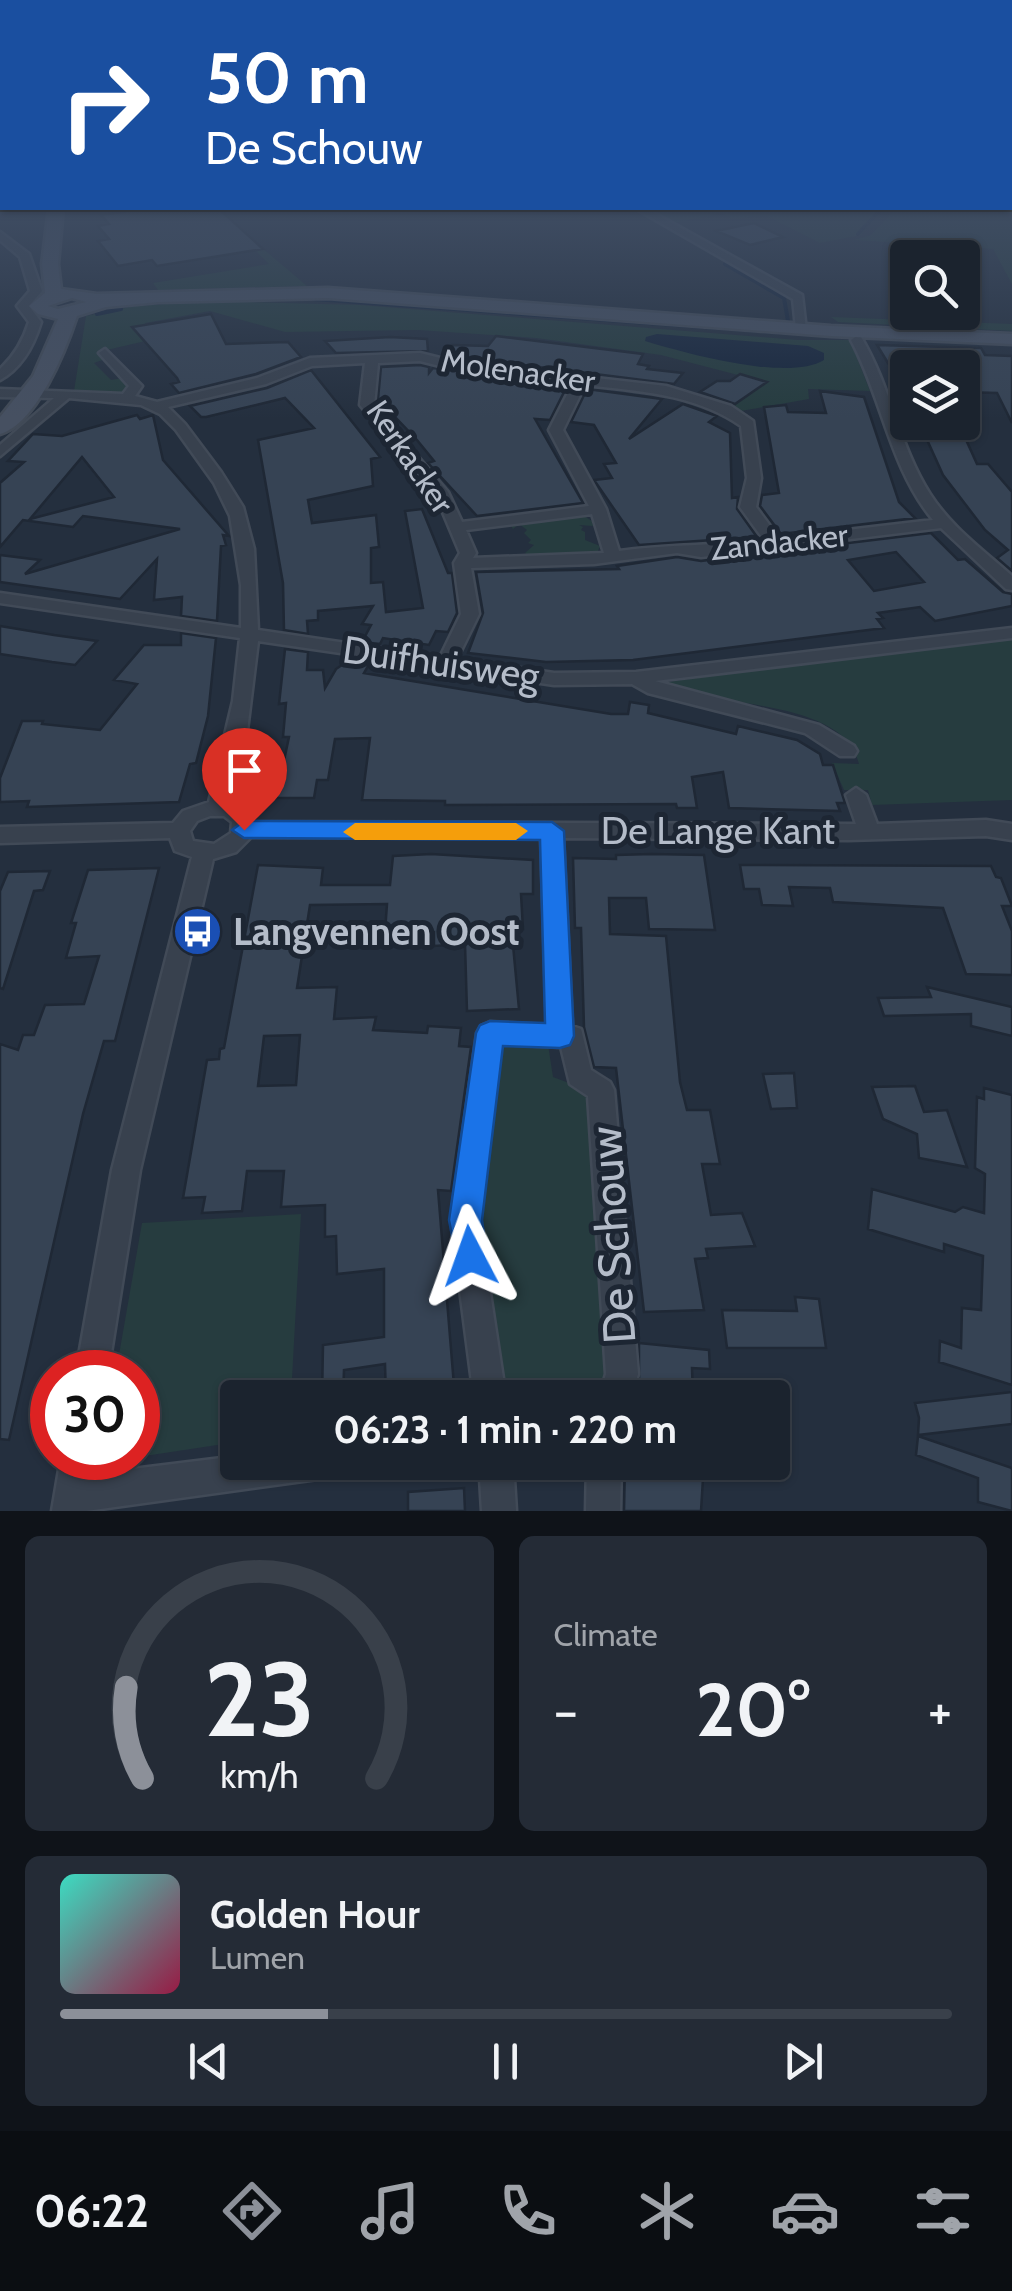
<!DOCTYPE html>
<meta charset="utf-8">
<style>
body{margin:0;font-family:Cabin,sans-serif;background:#242b36;color:#f1f3f6;height:100vh;display:flex;flex-direction:column;font-size:38px;white-space:nowrap}
*{box-sizing:border-box;margin:0}
p{font-size:32px;color:#a0a4aa}
.icon{flex:none;width:55px;height:55px;fill:none;stroke:currentColor;stroke-width:2;stroke-linecap:round;stroke-linejoin:round}
.map{position:relative;height:1511px;overflow:hidden}
.drawer{display:flex;flex-direction:column;gap:25px;padding:25px;background:#0f1319;flex:1}
.drawer>*{flex:none}
.hud{position:absolute;left:0px;top:0px;width:1012px;height:210px;box-shadow:0 2px 8px #0004,0 0 0 2px #39404a;background:#1a4fa0;color:#fff;overflow:hidden}
.buttons{position:absolute;left:890px;top:240px;display:grid;gap:20px}
.buttons a{display:grid;place-items:center;width:90px;height:90px;border-radius:10px;background:#1b232e;box-shadow:0 2px 8px #0004,0 0 0 2px #39404a;font-size:50px}
.speed{position:absolute;left:30px;top:1350px;display:flex;gap:20px;font-size:50px;font-weight:700;text-align:center}
.speed>*{display:grid;place-content:center;width:130px;height:130px;border-radius:50%;background:#1b232e;box-shadow:0 2px 8px #0004,0 0 0 2px #39404a;line-height:1}
.speed .limit{border:15px solid #d22;background:#fff;color:#111}
.pin{position:absolute;display:grid;place-items:center;width:85px;height:85px;color:#fff;margin:-102px -42px;border-radius:50% 50% 50% 0;rotate:-45deg;box-shadow:0 0 10px #0007}
.pin .icon{rotate:45deg}
.me{position:absolute;width:110px;margin:-55px;rotate:356deg;stroke-linejoin:round;filter:drop-shadow(0 0 8px #0008)}
.turn{display:flex;align-items:center;gap:35px;height:210px;padding:0 40px;font-size:45px}
.turn .icon{width:130px;height:130px;stroke-width:2.5}
.turn b{display:block;font-size:70px;line-height:85px}
.big{font-size:75px;font-weight:800;line-height:1.1}
.drawer .widget{flex:1;display:flex;flex-direction:column;justify-content:center;gap:15px;min-width:0;padding:0 35px;border-radius:15px;background:#242b36}
.drawer .dial{align-items:center;gap:0}
.dial svg{height:260px;overflow:visible;fill:none;stroke:#39404a;stroke-width:7;stroke-linecap:round;text-anchor:middle}
.dial text{fill:#f1f3f6;stroke:none}
.song{display:flex;align-items:center;gap:30px}
.cover{width:120px;height:120px;border-radius:15px;background:linear-gradient(135deg,hsl(170 70% 55%),hsl(340 70% 35%))}
.played{height:10px;border-radius:5px;background:linear-gradient(90deg,#8c9099 30%,#39404a 30%)}
.keys{display:flex;justify-content:space-around;direction:ltr}
.heat{display:flex;justify-content:space-between;align-items:center;font-size:55px;direction:ltr}
.drawer .tiles{flex:1;display:grid;gap:25px;grid-template-columns:1fr 1fr}
.widget:last-child{grid-column:span 2}
.trip{position:absolute;left:220px;top:1380px;width:570px;height:100px;border-radius:10px;background:#1b232e;box-shadow:0 2px 8px #0004,0 0 0 2px #39404a;font-weight:800;line-height:100px;text-align:center}
.tabs{display:flex;height:160px;justify-content:space-around;align-items:center;background:#0b0e12;color:#a0a4aa}
.tabs .icon{width:70px;height:70px}
.tabs .active{color:#8c9099}
.tabs b{font-size:45px;color:#f1f3f6}
.map>svg:first-child{display:block}
.green{fill:#263c3f}
.water{fill:#17263c}
.lines{fill:none;stroke-linecap:round;stroke-linejoin:round}
.stream{stroke:#17263c;stroke-width:4}
.building{fill:#364354;stroke:#1f2835;stroke-width:2.5;fill-rule:evenodd}
.minor-casing{stroke:#414a57;stroke-width:5}
.secondary-casing{stroke:#414a57;stroke-width:5}
.minor{fill:#38414e;fill-rule:evenodd}
.secondary{fill:#465061;fill-rule:evenodd}
.route{fill:#1a73e8;stroke:#114b97;stroke-width:2.5}
.slow{fill:#f59e0b}
.labels{text-anchor:middle;stroke-width:10;stroke-linejoin:round;paint-order:stroke}
.far-street-label{font-size:32px;fill:#b4bcc9;stroke:#1d2633}
.street-label{font-size:38px;fill:#b4bcc9;stroke:#1d2633}
.poi-label{font-size:38px;font-weight:bold;fill:#b4bcc9;stroke:#1d2633;text-anchor:start}
.near-street-label{font-size:45px;fill:#b4bcc9;stroke:#1d2633}
</style>
<div class="map">
<svg width="1012" height="1511" viewBox="0 0 1012 1511">
<rect width="100%" height="100%" fill="#242f3e"/>
<path class="green" d="M 1012,207 L 1012,284 L 993,249 L 854,240 L 871,235 L 897,208 Z
M 648,208 L 882,208 L 861,235 L 820,243 L 765,215 L 733,219 L 722,213 L 673,223 Z
M 261,247 L 307,286 L 158,290 L 153,283 L 269,264 L 254,249 Z
M 211,301 L 360,305 L 798,340 L 850,340 L 870,391 L 808,389 L 809,399 L 735,412 L 727,408 L 765,382 L 661,355 L 536,338 L 418,330 L 285,332 L 210,311 L 145,323 L 154,339 L 98,352 L 105,359 L 94,363 L 111,380 L 123,378 L 130,384 L 125,393 L 74,391 L 86,316 L 135,306 Z
M 831,317 L 1012,324 L 1012,331 L 838,322 Z
M 581,514 L 592,521 L 593,526 L 579,525 L 583,527 L 581,530 L 585,532 L 585,540 L 600,546 L 597,553 L 529,557 L 525,553 L 534,545 L 528,543 L 531,540 L 524,533 L 527,530 L 519,524 L 513,529 L 510,524 Z
M 1012,632 L 1012,800 L 872,805 L 868,790 L 844,790 L 832,763 L 859,764 C 843,696 709,709 661,683 Z
M 497,1037 L 547,1038 L 553,1077 L 590,1091 L 610,1373 L 594,1397 L 499,1397 L 477,1215 Z
M 301,1214 L 291,1397 L 238,1398 L 237,1442 L 138,1457 L 138,1372 L 116,1372 L 142,1223 Z"/>
<path class="water" d="M 657,334 L 808,346 L 824,353 L 824,360 C 788,382 685,353 645,341 L 646,337 Z"/>
<g class="lines">
<path class="stream" d="M 858,234 L 882,208
M 725,264 L 784,298 L 788,321
M 299,298 L 789,333
M 97,314 L 121,309"/>
</g>
<path class="building" d="M 152,208 L 218,208 L 263,249 L 157,266 L 152,260 L 118,266 L 98,241 L 109,239 L 98,226 L 109,224 L 101,215 Z
M 754,223 L 783,237 L 750,245 L 716,231 Z
M 211,314 L 226,344 L 288,342 L 301,357 L 256,374 L 179,393 L 171,384 L 179,382 L 177,378 L 132,327 Z
M 496,336 L 643,354 L 638,364 L 649,366 L 647,369 L 683,373 L 674,384 L 444,355 L 452,345 L 488,346 Z
M 390,337 L 427,339 L 428,351 L 336,353 L 325,341 Z
M 877,345 L 981,348 L 985,355 L 1012,356 L 1012,423 L 997,393 L 962,392 L 962,368 L 891,368 Z
M 420,365 L 429,367 L 429,373 L 433,368 L 567,386 L 550,420 L 535,419 L 583,503 L 477,516 L 428,463 L 434,461 L 417,440 L 378,399 L 381,367 Z
M 311,370 L 380,457 L 371,459 L 373,486 L 308,500 L 312,523 L 376,515 L 379,547 L 371,548 L 371,583 L 383,582 L 386,612 L 423,608 L 405,511 L 422,509 L 448,573 L 452,573 L 457,613 L 448,632 L 436,631 L 429,645 L 383,638 L 380,644 L 362,642 L 371,625 L 362,624 L 373,606 L 318,611 L 318,620 L 307,621 L 308,634 L 284,630 L 283,583 L 258,440 L 314,428 L 285,398 L 206,417 L 201,417 L 190,406 L 267,388 Z
M 740,374 L 767,382 L 735,404 L 700,392 L 717,381 L 730,381 Z
M 587,389 L 662,399 L 629,439 L 683,404 L 717,416 L 709,422 L 730,433 L 732,498 L 738,497 L 737,509 L 757,537 L 639,545 L 594,480 L 612,478 L 604,464 L 616,463 L 594,425 L 571,422 Z
M 820,391 L 864,397 L 899,502 L 915,518 L 781,534 L 760,506 L 762,495 L 779,493 L 764,407 L 786,405 L 788,412 L 826,413 Z
M 137,415 L 140,419 L 153,415 L 163,460 L 229,536 L 223,535 L 226,545 L 221,546 L 217,621 L 181,616 L 182,597 L 154,600 L 157,559 L 120,599 L 0,582 L 0,555 L 40,560 L 25,574 L 180,529 L 83,516 L 73,527 L 23,520 L 0,547 L 0,483 L 24,462 L 8,461 L 33,434 L 62,436 ZM 82,457 L 114,497 L 30,519 Z
M 919,422 L 958,422 L 977,464 L 988,464 L 1012,492 L 1012,571 L 997,558 L 1008,550 L 985,530 L 943,475 Z
M 931,533 L 958,560 L 965,559 L 1003,592 L 1012,594 L 1012,606 L 935,621 L 920,607 L 878,613 L 883,618 L 877,619 L 884,628 L 633,660 L 546,662 L 468,653 L 483,613 L 476,572 L 619,569 L 617,566 L 677,557 L 701,561 ZM 896,552 L 924,582 L 874,591 L 848,560 Z
M 0,626 L 54,635 L 97,641 L 75,665 L 52,662 L 0,654 Z
M 181,633 L 216,638 L 208,716 L 196,763 L 190,764 L 179,802 L 27,807 L 29,801 L 0,802 L 0,778 L 22,721 L 43,721 L 42,724 L 100,730 L 137,684 L 114,680 L 144,645 L 181,645 Z
M 285,649 L 308,652 L 307,670 L 323,670 L 325,688 L 336,669 L 352,658 L 371,661 L 364,673 L 611,714 L 628,714 L 630,702 L 649,705 L 648,713 L 736,734 L 738,726 L 797,740 L 820,754 L 823,765 L 833,765 L 845,803 L 837,803 L 840,811 L 729,808 L 723,772 L 692,777 L 697,808 L 677,808 L 676,804 L 445,805 L 445,801 L 362,800 L 370,738 L 335,739 L 328,780 L 317,780 L 314,798 L 276,798 L 289,737 L 283,737 L 286,703 L 279,704 Z
M 431,854 L 533,860 L 533,894 L 521,894 L 523,929 L 519,929 L 520,945 L 513,945 L 519,1009 L 467,1011 L 465,944 L 434,946 L 434,932 L 385,932 L 387,904 L 310,905 L 297,988 L 337,987 L 334,1019 L 376,1017 L 373,1030 L 427,1033 L 428,1026 L 461,1028 L 459,1046 L 471,1047 L 451,1191 L 438,1190 L 455,1398 L 386,1398 L 385,1364 L 344,1370 L 343,1398 L 322,1398 L 323,1345 L 384,1337 L 384,1269 L 337,1274 L 336,1236 L 325,1237 L 325,1205 L 281,1207 L 284,1171 L 247,1171 L 242,1211 L 202,1213 L 205,1197 L 183,1198 L 207,1060 L 219,1059 L 220,1049 L 224,1048 L 258,865 L 323,868 L 321,885 L 390,885 L 393,856 ZM 300,1035 L 296,1085 L 258,1086 L 264,1036 Z
M 652,854 L 704,855 L 715,930 L 649,929 L 646,898 L 609,898 L 610,934 L 666,936 L 680,1082 L 687,1110 L 710,1110 L 720,1164 L 702,1164 L 711,1215 L 742,1213 L 755,1246 L 706,1249 L 708,1258 L 695,1259 L 704,1310 L 644,1312 L 616,1068 L 594,1067 L 584,1027 L 581,928 L 575,928 L 573,858 L 616,859 L 616,855 Z
M 740,865 L 991,866 L 996,877 L 1001,878 L 1012,906 L 1002,906 L 1012,931 L 1012,975 L 966,974 L 943,908 L 833,902 L 830,888 L 789,887 L 793,906 L 762,905 L 759,889 L 744,889 Z
M 159,868 L 115,1041 L 104,1041 L 83,1114 L 9,1440 L 0,1439 L 0,1044 L 18,1050 L 23,1035 L 34,1035 L 45,1005 L 84,1004 L 99,956 L 66,958 L 76,923 L 71,923 L 88,870 Z
M 50,871 L 43,890 L 34,891 L 3,989 L 0,988 L 0,891 L 8,872 Z
M 927,987 L 1012,1007 L 1012,1036 L 971,1026 L 971,1014 L 884,1016 L 878,998 L 931,997 Z
M 794,1073 L 797,1108 L 771,1109 L 763,1074 Z
M 915,1086 L 924,1112 L 947,1110 L 967,1167 L 919,1158 L 917,1134 L 883,1119 L 872,1087 Z
M 984,1088 L 1012,1095 L 1012,1385 L 939,1362 L 940,1341 L 961,1348 L 962,1308 L 981,1310 L 983,1256 L 944,1244 L 944,1252 L 868,1229 L 872,1189 L 955,1212 L 963,1207 L 984,1213 L 985,1174 L 975,1168 L 977,1097 L 984,1099 Z
M 795,1297 L 819,1299 L 826,1348 L 727,1348 L 722,1310 L 797,1311 Z
M 639,1343 L 709,1350 L 710,1369 L 692,1368 L 693,1398 L 639,1398 Z
M 1012,1392 L 1012,1424 L 918,1435 L 919,1418 L 915,1403 Z
M 918,1436 L 1012,1468 L 1012,1511 L 978,1502 L 978,1478 L 916,1455 Z
M 625,1462 L 704,1462 L 701,1511 L 624,1511 Z
M 464,1488 L 465,1511 L 408,1511 L 408,1492 Z"/>
<g class="lines">
<defs>
<path id="minor" d="M 635,208 L 645,208 L 802,295 L 806,330 L 796,328 L 793,299 Z
M 0,232 L 29,254 L 42,291 L 29,306 L 41,322 C 34,345 22,368 0,380 L 0,369 C 15,355 23,341 29,322 L 17,306 L 30,291 L 20,257 L 0,240 Z
M 857,336 L 861,337 C 891,387 899,446 930,494 C 951,527 983,550 1012,576 L 1012,590 L 1006,589 L 941,528 L 701,557 L 677,553 L 594,564 L 471,568 L 479,614 L 457,659 L 554,673 L 636,672 L 1012,628 L 1012,638 L 655,681 L 819,725 L 854,746 L 857,751 L 854,756 L 840,756 L 805,733 L 648,693 L 632,684 L 554,685 L 452,670 L 445,671 L 437,667 L 258,641 L 246,739 L 230,802 L 251,815 L 253,822 L 856,824 L 846,795 L 856,788 L 866,795 L 877,824 L 986,820 L 1012,824 L 1012,840 L 986,836 L 848,840 L 563,838 L 572,1026 L 581,1029 L 591,1070 L 610,1082 L 614,1090 L 638,1374 L 631,1398 L 599,1398 L 606,1374 L 588,1096 L 570,1084 L 561,1047 L 501,1044 L 479,1220 L 506,1398 L 474,1398 L 451,1220 L 477,1033 L 481,1026 L 490,1022 L 547,1025 L 541,838 L 251,837 L 236,852 L 213,859 L 140,1170 L 108,1372 L 76,1372 L 112,1170 L 192,857 L 175,851 L 170,838 L 0,843 L 0,827 L 173,823 L 183,811 L 209,802 L 233,701 L 240,638 L 0,603 L 0,593 L 241,628 L 241,585 L 230,516 L 214,483 L 176,430 L 160,414 L 141,405 L 69,398 L 0,456 L 0,445 L 54,398 L 0,397 L 0,389 L 123,394 L 129,386 L 99,353 L 105,349 L 142,386 L 135,396 L 157,402 L 257,378 L 310,358 L 420,353 L 456,362 L 666,386 L 731,406 L 753,421 L 761,478 L 756,507 L 779,538 L 933,520 C 890,468 882,398 851,340 ZM 420,361 L 456,370 L 573,383 L 549,430 L 589,506 L 462,522 L 448,492 L 374,405 L 378,363 ZM 365,363 L 360,405 L 436,496 L 460,553 L 454,563 L 461,614 L 440,657 L 258,630 L 254,549 L 243,507 L 221,472 L 185,424 L 168,407 L 266,384 L 312,366 ZM 585,385 C 639,391 695,394 741,426 L 747,478 L 740,507 L 764,540 C 715,546 668,544 619,551 L 606,509 L 563,430 ZM 592,514 L 604,553 L 473,558 L 476,553 L 466,530 ZM 210,816 L 224,816 L 232,822 L 231,833 L 214,844 L 193,841 L 190,831 L 197,821 Z
M 238,1456 L 238,1462 L 335,1462 L 330,1474 L 318,1479 L 86,1511 L 52,1511 L 61,1458 L 95,1458 L 92,1474 Z
M 479,1462 L 513,1462 L 516,1511 L 482,1511 Z
M 587,1462 L 621,1462 L 620,1511 L 586,1511 Z"/>
<path id="secondary" d="M 49,208 L 63,208 L 58,264 L 61,289 L 97,294 L 328,288 L 831,326 L 1012,334 L 1012,344 L 831,336 L 328,298 L 158,302 L 106,307 L 77,316 C 66,349 37,424 0,434 L 0,417 L 33,376 L 58,319 L 38,314 L 29,306 L 45,293 L 42,264 ZM 72,298 L 86,302 L 58,309 L 48,306 Z"/>
</defs>
<use href="#minor" class="minor-casing"/>
<use href="#secondary" class="secondary-casing"/>
<use href="#minor" class="minor"/>
<use href="#secondary" class="secondary"/>
</g>
<linearGradient id="sky" x2="0" y2="1"><stop stop-color="#141a22"/><stop offset="0.49" stop-color="#3f4d63"/><stop offset="1" stop-color="#3f4d63" stop-opacity="0"/></linearGradient>
<rect width="1012" height="419" fill="url(#sky)"/>
<path class="route" d="M 244,821 L 552,822 L 564,831 L 574,1036 L 570,1045 L 560,1048 L 503,1046 L 482,1220 L 487,1256 L 482,1268 L 470,1272 L 458,1268 L 449,1220 L 476,1033 L 480,1025 L 490,1021 L 545,1023 L 540,840 L 244,838 L 232,830 Z"/>
<path class="slow" d="M 355,823 L 516,823 L 528,831 L 516,840 L 355,840 L 343,832 Z"/>
<defs>
<symbol id="bus-disc" viewBox="-11 -11 22 22"><circle r="9.5" fill="#1a4fb4" stroke="#1d2633"/><path d="M-5-6H5V4H4V6H2V4H-2V6H-4V4H-5ZM-3.5-4V0h7V-4ZM-3.5 1.2v1.5H-2V1.2ZM2 1.2v1.5H3.5V1.2Z" fill="#fff"/></symbol>
</defs>
<g fill-rule="evenodd">
<use href="#bus-disc" x="170" y="904" width="55" height="55"/>
</g>
<g class="labels">
<g class="far-street-label">
<text transform="translate(518 371) rotate(8)" y="11">Molenacker</text>
<text transform="translate(410 457) rotate(56)" y="11">Kerkacker</text>
<text transform="translate(779 542) rotate(-6)" y="11">Zandacker</text>
</g>
<g class="street-label">
<text transform="translate(441 663) rotate(8)" y="13">Duifhuisweg</text>
<text x="718" y="844">De Lange Kant</text>
</g>
<g class="poi-label">
<text x="233" y="945">Langvennen Oost</text>
</g>
<g class="near-street-label">
<text transform="translate(612 1235) rotate(-94)" y="16">De Schouw</text>
</g>
</g>
</svg>
<div class="buttons">
<a><svg class="icon" aria-label="search" viewBox="0 0 24 24"><circle cx="10" cy="10" r="6"/><path d="M15 15l6 6"/></svg></a>
<a><svg class="icon" aria-label="layers" viewBox="0 0 24 24"><path d="M12 4l9 5-9 5-9-5zM3 14l9 5 9-5"/></svg></a>
</div>
<div class="speed"><div class="limit">30</div></div>
<div class="pin" style="left:244px;top:830px;background:#d93025"><svg class="icon" aria-label="arrive" viewBox="0 0 24 24"><path d="M6 21V4h12l-3 4 3 4H6"/></svg></div>
<svg class="me" style="left:470px;top:1256px" viewBox="-20 -20 40 40"><path d="M0-17L14 15 0 8-14 15z" fill="#1a73e8" stroke="#fff" stroke-width="4"/></svg>
<div class="trip">06:23 · 1 min · 220 m</div>
<div class="hud">
<div class="turn"><svg class="icon" aria-label="right" viewBox="0 0 24 24"><path d="M7 20v-9h11M14 6l5 5-5 5"/></svg><div><b>50 m</b>De Schouw</div></div>
</div>
</div>
<section class="drawer">
<div class="tiles">
<div class="widget dial"><svg viewBox="0 0 100 80">
<path d="M14 69A42 42 0 1 1 86 69"/>
<path d="M14 69A42 42 0 0 1 9 41" stroke="#8c9099"/>
<text x="50" y="56" font-size="32" font-weight="700">23</text>
<text x="50" y="72" font-size="11">km/h</text>
</svg></div>
<div class="widget"><p>Climate</p>
<div class="heat"><a>−</a><b class="big">20°</b><a>+</a></div>
</div>
<div class="widget">
<div class="song"><i class="cover"></i><div><b>Golden Hour</b><p>Lumen</p></div></div>
<div class="played"></div>
<div class="keys"><svg class="icon" aria-label="previous" viewBox="0 0 24 24"><path d="M18 5L8 12l10 7zM5 5v14"/></svg><svg class="icon" aria-label="pause" viewBox="0 0 24 24"><path d="M8 5v14M16 5v14"/></svg><svg class="icon" aria-label="next" viewBox="0 0 24 24"><path d="M6 5l10 7-10 7zM19 5v14"/></svg></div>
</div>
</div>
</section>
<nav class="tabs">
<b>06:22</b>
<svg class="icon active" aria-label="directions" viewBox="0 0 24 24"><path d="M12 3l9 9-9 9-9-9zM9 14v-3h6M13 9l2 2-2 2"/></svg>
<svg class="icon" aria-label="music" viewBox="0 0 24 24"><path d="M9 18V5l10-2v13"/><circle cx="6" cy="18" r="3"/><circle cx="16" cy="16" r="3"/></svg>
<svg class="icon" aria-label="phone" viewBox="0 0 24 24"><path d="M5 4h4l2 5-3 2q2 4 5 5l2-3 5 2v4C11 20 4 13 5 4z"/></svg>
<svg class="icon" aria-label="climate" viewBox="0 0 24 24"><path d="M12 3v18M4 7l16 10M4 17L20 7"/></svg>
<svg class="icon" aria-label="car" viewBox="0 0 24 24"><path d="M5 17H2v-5l4-1 3-4h7l3 4 3 1v5h-3M9 17h6M6 11h13"/><circle cx="7" cy="17" r="2"/><circle cx="17" cy="17" r="2"/></svg>
<svg class="icon" aria-label="filters" viewBox="0 0 24 24"><path d="M4 7h16M4 17h16"/><circle cx="9" cy="7" r="2"/><circle cx="15" cy="17" r="2"/></svg>
</nav>
